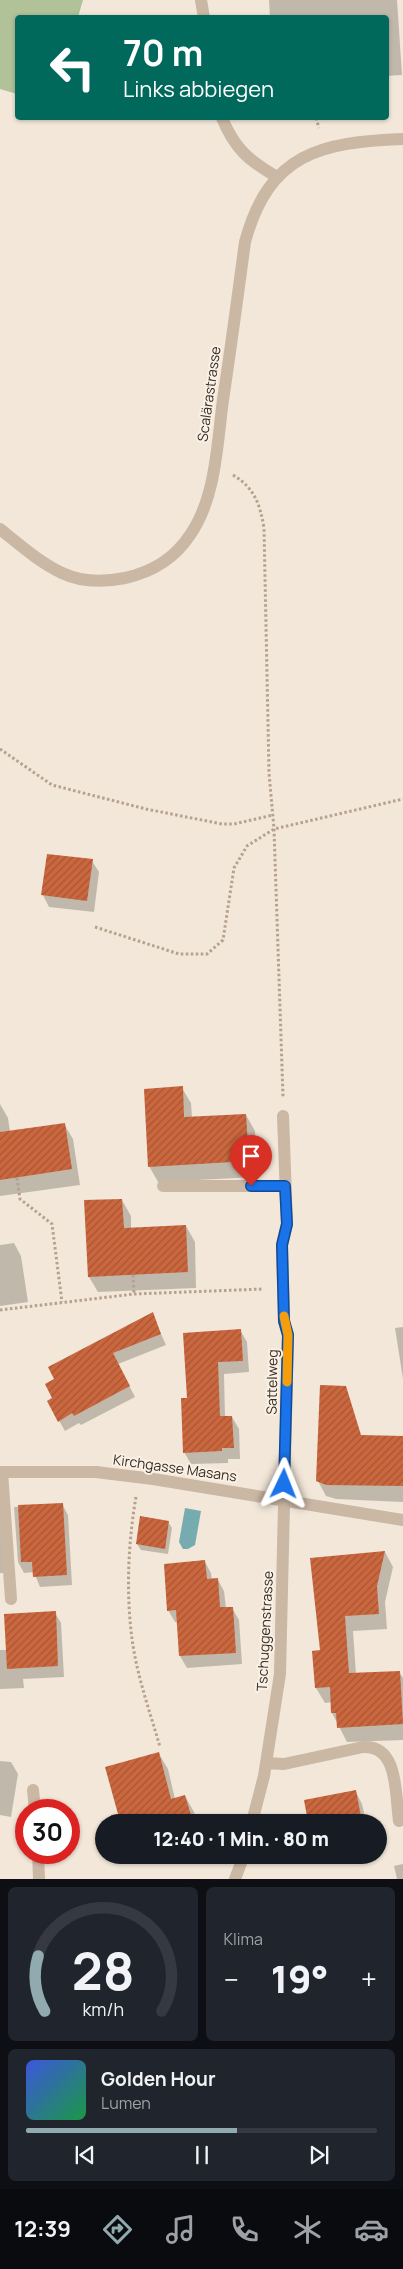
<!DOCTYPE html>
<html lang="de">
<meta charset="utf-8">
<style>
body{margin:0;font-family:Manrope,sans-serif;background:#20242c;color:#f1f3f6;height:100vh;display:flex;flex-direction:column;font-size:19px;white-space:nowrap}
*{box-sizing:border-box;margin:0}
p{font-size:16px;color:#9ea1a6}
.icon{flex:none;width:28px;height:28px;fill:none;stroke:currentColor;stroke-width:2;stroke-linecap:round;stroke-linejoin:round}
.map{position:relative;height:1879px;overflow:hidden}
.details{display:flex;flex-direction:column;gap:8px;padding:8px;background:#0d0f14;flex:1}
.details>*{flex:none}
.guide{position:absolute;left:15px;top:15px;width:374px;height:105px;border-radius:5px;box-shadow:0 1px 4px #0004;background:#00695c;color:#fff;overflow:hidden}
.speed{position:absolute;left:15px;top:1799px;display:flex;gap:10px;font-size:25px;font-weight:700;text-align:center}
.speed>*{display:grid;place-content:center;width:65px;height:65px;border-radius:50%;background:#171b24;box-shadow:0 1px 4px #0004;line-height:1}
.speed .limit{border:8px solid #d22;background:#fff;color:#111}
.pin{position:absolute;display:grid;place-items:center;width:42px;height:42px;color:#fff;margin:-51px -21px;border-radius:50% 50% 50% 0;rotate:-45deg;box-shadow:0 0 5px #0007}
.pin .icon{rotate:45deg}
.me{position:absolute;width:55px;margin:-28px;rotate:2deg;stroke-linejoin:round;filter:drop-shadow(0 0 4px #0008)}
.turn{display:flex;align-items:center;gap:18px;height:105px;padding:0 25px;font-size:22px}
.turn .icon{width:65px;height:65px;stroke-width:2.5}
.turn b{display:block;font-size:35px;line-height:42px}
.big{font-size:38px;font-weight:800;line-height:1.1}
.details .widget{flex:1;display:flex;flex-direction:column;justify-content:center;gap:8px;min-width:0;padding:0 18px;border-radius:8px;background:#20242c}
.details .dial{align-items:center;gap:0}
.dial svg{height:130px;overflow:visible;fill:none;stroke:#363941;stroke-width:7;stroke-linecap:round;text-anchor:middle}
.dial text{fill:#f1f3f6;stroke:none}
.song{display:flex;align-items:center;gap:15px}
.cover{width:60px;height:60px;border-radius:8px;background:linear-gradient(135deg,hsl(230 70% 55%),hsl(140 70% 35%))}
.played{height:5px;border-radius:2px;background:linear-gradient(90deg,#90aaaf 60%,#363941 60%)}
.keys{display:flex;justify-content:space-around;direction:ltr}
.heat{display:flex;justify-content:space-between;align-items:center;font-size:28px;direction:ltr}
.details .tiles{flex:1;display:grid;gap:8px;grid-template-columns:1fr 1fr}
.widget:last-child{grid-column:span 2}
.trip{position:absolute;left:95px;top:1814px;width:292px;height:50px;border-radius:25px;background:#171b24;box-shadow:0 1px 4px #0004;font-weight:800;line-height:50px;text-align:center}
.dock{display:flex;height:80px;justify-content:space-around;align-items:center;background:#090b0e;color:#9ea1a6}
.dock .icon{width:35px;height:35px}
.dock .on{color:#90aaaf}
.dock b{font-size:22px;color:#f1f3f6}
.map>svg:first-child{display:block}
.grass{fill:#b1c198}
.water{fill:#76abb0}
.shadow{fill:#0003}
.building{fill:url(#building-hatch)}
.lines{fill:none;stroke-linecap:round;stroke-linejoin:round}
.path{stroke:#b6a18e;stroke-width:3;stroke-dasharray:2.5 2.5;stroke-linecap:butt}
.minor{stroke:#cab7a4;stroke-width:12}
.route-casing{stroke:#114b97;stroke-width:12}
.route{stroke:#1a73e8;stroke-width:9}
.slow{stroke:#f59e0b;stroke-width:9}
.labels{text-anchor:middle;stroke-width:4;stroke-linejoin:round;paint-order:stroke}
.street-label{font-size:14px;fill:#352c26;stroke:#faf1e4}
</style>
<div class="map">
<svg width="403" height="1879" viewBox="0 0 403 1879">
<defs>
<pattern id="building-hatch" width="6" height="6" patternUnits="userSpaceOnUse" patternTransform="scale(1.25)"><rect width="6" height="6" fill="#cb673e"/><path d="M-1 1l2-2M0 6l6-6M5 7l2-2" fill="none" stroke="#a65534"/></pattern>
</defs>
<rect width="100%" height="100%" fill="#f2e7d8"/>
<path class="grass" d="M 0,0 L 83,0 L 78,17 L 18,18 L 17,94 L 0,89 Z"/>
<path class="water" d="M 185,1508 L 201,1511 L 195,1545 L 188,1549 L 183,1549 L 179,1542 Z"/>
<path class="shadow" d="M 269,0 L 397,0 L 402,75 L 386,76 L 386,18 L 270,18 Z
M 92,861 L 99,872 L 94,912 L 49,907 L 43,895 Z
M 182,1088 L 191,1103 L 192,1118 L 246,1115 L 255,1131 L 257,1177 L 158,1182 L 149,1166 Z
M 0,1104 L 8,1118 L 10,1132 L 64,1124 L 73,1139 L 80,1185 L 0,1196 Z
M 122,1200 L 131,1216 L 131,1229 L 186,1226 L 195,1242 L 196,1288 L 98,1292 L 89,1277 Z
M 14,1243 L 21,1256 L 28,1302 L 0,1306 L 0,1245 Z
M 152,1314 L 166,1345 L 118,1364 L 135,1397 L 81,1425 L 79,1423 L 65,1431 L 48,1401 Z
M 403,1327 L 403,1379 L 395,1328 Z
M 240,1330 L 247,1342 L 249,1372 L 224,1374 L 225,1417 L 232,1417 L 239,1429 L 240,1459 L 228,1459 L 228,1463 L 191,1464 L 184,1452 L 189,1399 Z
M 403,1437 L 403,1502 L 336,1499 L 326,1496 L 318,1481 Z
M 62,1504 L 68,1515 L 72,1585 L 40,1587 L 34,1572 L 24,1573 L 18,1562 L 14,1507 Z
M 0,1516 L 5,1573 L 0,1573 Z
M 168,1522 L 172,1528 L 168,1554 L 141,1550 L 137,1544 Z
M 385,1552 L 393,1567 L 385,1602 L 387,1629 L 353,1631 L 356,1674 L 399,1672 L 403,1678 L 403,1740 L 347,1742 L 332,1713 L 332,1702 L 325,1703 L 316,1688 L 322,1652 L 311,1559 Z
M 205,1562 L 211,1573 L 212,1580 L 218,1580 L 224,1591 L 226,1608 L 232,1608 L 239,1620 L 242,1664 L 187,1668 L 180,1656 L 178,1622 L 175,1622 L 168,1610 Z
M 55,1613 L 61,1623 L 64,1677 L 23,1679 L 24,1688 L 0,1689 L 0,1650 L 7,1650 Z
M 159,1754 L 168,1769 L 175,1799 L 185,1796 L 194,1812 L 197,1822 L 121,1822 L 107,1767 Z
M 0,1761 L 11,1762 L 18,1774 L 11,1817 L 0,1815 Z
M 356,1792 L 362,1804 L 366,1822 L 310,1822 L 305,1801 Z
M 319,1855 L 340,1855 L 321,1858 Z
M 403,1864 L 403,1879 L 397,1879 L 394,1866 Z"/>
<path class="building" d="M 47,854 L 93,859 L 87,901 L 41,895 Z
M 183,1086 L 184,1117 L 246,1114 L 249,1161 L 148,1167 L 144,1089 Z
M 65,1123 L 72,1169 L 0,1180 L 0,1132 Z
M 122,1199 L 124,1228 L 186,1225 L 188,1272 L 88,1277 L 84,1200 Z
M 153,1312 L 161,1334 L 113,1353 L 130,1386 L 74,1416 L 72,1413 L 58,1422 L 47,1401 L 52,1398 L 45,1384 L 54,1379 L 48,1367 Z
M 241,1329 L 243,1361 L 218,1362 L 220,1416 L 232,1416 L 234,1448 L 222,1448 L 222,1451 L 183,1453 L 181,1398 L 187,1398 L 183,1333 Z
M 320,1385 L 346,1386 L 361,1435 L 403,1436 L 403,1486 L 326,1485 L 316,1481 Z
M 63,1503 L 67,1575 L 33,1577 L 32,1562 L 21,1562 L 18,1505 Z
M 140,1516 L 169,1521 L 165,1549 L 136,1544 Z
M 385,1551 L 377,1586 L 379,1614 L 345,1616 L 349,1673 L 400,1671 L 403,1724 L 337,1728 L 336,1713 L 331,1713 L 330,1687 L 315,1688 L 312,1651 L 320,1650 L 310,1558 Z
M 205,1560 L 207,1579 L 218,1578 L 220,1607 L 233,1607 L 236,1653 L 179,1656 L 176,1610 L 167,1611 L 164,1564 Z
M 56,1611 L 58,1666 L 7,1669 L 4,1614 Z
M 159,1752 L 171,1799 L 185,1795 L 193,1822 L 112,1822 L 111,1815 L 118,1814 L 105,1767 Z
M 356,1790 L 362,1822 L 308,1822 L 304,1800 Z"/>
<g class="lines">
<path class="path" d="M 316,118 L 319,128
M 233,475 C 255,488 260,505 264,528 L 269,773 L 274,829 L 283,1097
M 0,749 L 52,785 L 146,809 L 222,824 L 234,824 L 273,815
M 95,927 L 179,954 L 207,954 L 223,940 L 234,868 L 247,846 L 274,829 L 403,799
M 17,1178 L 20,1199 L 52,1224 L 62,1302
M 133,1275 L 134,1294
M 0,1310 L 134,1294 L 263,1289
M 136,1497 C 128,1543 126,1593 132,1639 C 137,1676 150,1712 160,1747"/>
<path class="minor" d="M 201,0 L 204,18
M 222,118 C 235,149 248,160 277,177
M 0,529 C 20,545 39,562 62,573 C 81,582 105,582 125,578 C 152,572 175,558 190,535 C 216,498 217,444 223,400 C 231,347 238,294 245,242 C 269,153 321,142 403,139
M 163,1186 L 285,1186
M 0,1472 L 96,1472 L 153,1479 L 403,1520
M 2,1472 L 11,1599
M 266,1763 L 284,1764 L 363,1747 C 399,1745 395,1794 399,1821
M 33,1790 L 35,1810
M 252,1822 L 264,1776 L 280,1674 L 288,1335 L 284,1321 L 282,1245 L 287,1224 L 283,1116
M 38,1852 L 39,1879
M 235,1879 L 244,1855"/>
</g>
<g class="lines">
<defs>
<path id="route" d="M 251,1186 L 285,1186 L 287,1224 L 282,1245 L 284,1321 L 288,1335 L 284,1484"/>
</defs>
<use href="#route" class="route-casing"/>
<use href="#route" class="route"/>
<path class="slow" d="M 284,1316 L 288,1335 L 287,1382"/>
</g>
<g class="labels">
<g class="street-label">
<text transform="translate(209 394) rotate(-82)" y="5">Scalärastrasse</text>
<text transform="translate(272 1382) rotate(-89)" y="5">Sattelweg</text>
<text transform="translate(175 1468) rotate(8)" y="5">Kirchgasse Masans</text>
<text transform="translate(265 1631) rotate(-87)" y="5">Tschuggenstrasse</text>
</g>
</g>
</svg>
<div class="speed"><div class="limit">30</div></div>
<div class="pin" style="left:251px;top:1186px;background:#d93025"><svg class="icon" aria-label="arrive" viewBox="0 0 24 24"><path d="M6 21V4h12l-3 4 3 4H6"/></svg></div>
<svg class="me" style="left:284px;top:1484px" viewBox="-20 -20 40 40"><path d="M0-17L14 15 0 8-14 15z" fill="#1a73e8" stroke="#fff" stroke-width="4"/></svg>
<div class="trip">12:40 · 1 Min. · 80 m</div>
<div class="guide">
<div class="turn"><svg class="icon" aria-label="left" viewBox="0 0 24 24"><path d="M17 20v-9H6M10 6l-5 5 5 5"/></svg><div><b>70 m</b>Links abbiegen</div></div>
</div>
</div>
<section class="details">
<div class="tiles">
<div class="widget dial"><svg viewBox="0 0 100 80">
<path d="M14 69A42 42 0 1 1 86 69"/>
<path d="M14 69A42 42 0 0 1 10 35" stroke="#90aaaf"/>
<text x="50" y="56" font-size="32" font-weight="700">28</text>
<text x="50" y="72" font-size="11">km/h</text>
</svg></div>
<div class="widget"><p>Klima</p>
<div class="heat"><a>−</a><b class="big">19°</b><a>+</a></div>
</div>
<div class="widget">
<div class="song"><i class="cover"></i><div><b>Golden Hour</b><p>Lumen</p></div></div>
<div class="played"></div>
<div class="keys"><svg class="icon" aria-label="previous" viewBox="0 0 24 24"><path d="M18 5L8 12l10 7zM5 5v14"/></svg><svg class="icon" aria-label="pause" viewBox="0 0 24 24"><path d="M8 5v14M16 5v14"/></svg><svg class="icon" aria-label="next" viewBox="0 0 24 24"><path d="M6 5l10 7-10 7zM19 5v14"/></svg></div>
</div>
</div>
</section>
<nav class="dock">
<b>12:39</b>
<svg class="icon on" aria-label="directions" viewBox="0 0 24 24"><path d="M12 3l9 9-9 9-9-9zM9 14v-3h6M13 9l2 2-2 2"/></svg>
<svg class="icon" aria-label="music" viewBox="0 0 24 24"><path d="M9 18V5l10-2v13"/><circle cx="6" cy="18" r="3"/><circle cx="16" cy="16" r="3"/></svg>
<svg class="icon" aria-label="phone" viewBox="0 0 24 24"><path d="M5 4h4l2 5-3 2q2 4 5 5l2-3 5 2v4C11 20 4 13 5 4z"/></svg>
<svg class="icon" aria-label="climate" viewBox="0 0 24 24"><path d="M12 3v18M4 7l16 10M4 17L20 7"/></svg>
<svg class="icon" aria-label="car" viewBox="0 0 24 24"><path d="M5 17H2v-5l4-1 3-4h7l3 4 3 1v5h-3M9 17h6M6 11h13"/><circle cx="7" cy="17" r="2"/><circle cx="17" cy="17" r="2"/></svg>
</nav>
